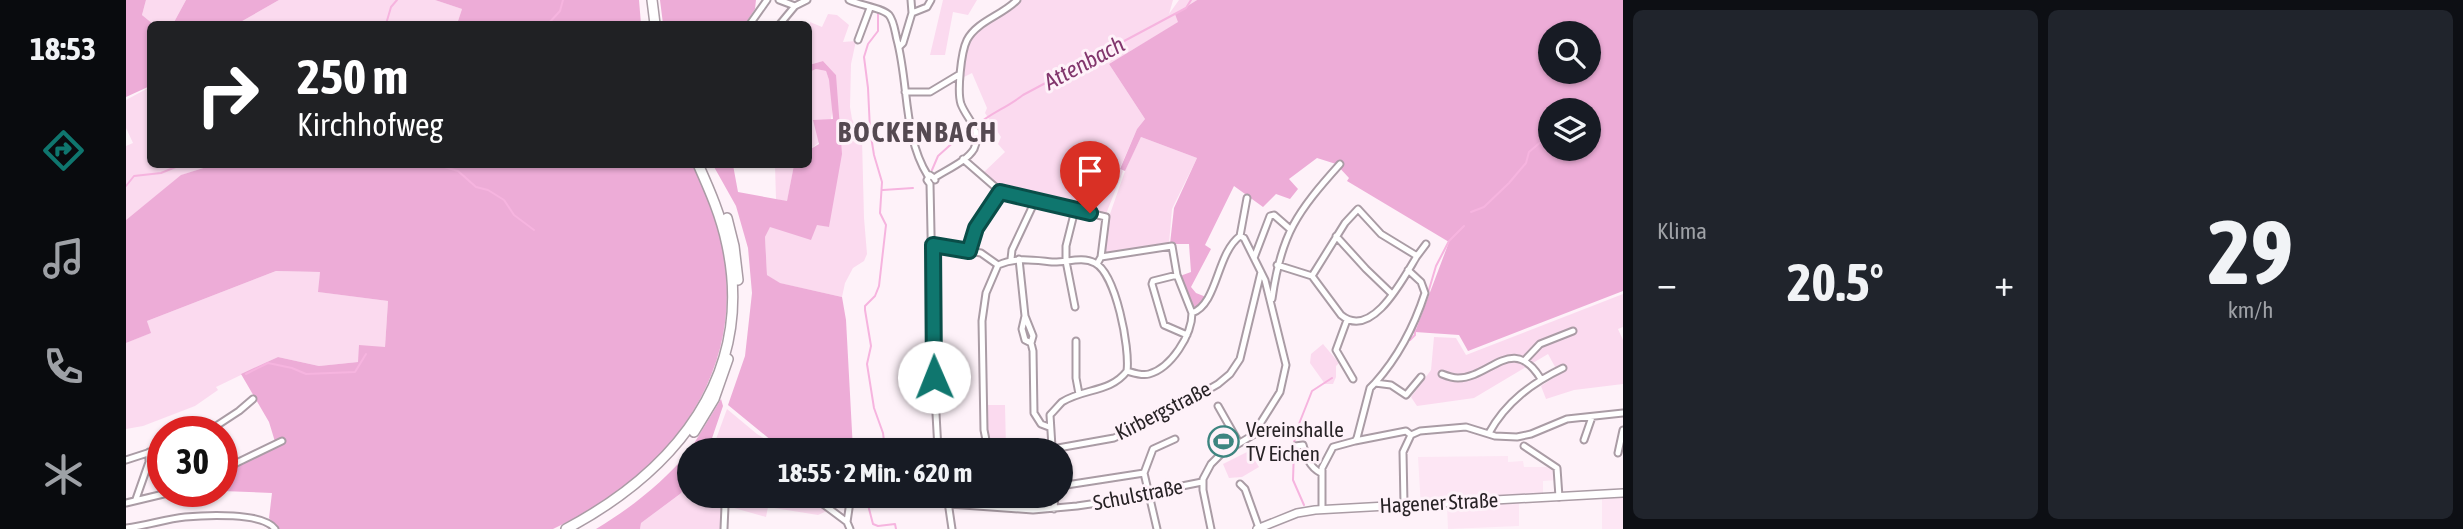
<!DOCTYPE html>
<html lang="de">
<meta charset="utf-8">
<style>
body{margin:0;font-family:"Asap Condensed",sans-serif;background:#20242c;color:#f1f3f6;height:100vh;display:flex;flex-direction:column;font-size:26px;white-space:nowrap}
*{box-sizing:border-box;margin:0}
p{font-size:23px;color:#9ea1a6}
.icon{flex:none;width:38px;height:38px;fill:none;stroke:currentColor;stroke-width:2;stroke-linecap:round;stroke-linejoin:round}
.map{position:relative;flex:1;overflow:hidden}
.drawer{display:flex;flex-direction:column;gap:10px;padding:10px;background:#0d0f14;width:840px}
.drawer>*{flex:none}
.top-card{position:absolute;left:21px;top:21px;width:665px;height:147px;border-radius:10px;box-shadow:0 2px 5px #0004;background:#202124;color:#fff;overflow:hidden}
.fabs{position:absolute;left:1412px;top:21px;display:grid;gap:14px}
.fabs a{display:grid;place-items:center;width:63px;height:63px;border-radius:50%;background:#171b24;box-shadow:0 2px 5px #0004;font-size:35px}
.speed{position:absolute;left:21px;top:416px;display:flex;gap:14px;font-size:35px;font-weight:700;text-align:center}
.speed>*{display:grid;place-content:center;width:91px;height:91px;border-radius:50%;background:#171b24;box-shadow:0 2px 5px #0004;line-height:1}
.speed .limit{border:10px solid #d22;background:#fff;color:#111}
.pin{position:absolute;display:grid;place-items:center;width:60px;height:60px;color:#fff;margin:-72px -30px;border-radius:50% 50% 50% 0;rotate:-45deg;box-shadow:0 0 7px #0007}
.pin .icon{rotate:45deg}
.me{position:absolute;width:77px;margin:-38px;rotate:359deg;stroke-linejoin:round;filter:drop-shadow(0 0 5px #0008)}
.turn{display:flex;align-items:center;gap:24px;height:147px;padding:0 35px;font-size:32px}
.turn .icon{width:91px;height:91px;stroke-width:2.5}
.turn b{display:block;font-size:49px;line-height:60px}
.big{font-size:52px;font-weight:700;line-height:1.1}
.drawer .tile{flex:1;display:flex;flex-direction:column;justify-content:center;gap:10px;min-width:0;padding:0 24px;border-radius:10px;background:#20242c}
.drawer .dial{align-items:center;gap:0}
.dial b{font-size:91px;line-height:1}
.heat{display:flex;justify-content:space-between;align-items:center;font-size:38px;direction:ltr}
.drawer .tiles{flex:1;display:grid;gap:10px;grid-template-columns:repeat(2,1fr)}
.trip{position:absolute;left:551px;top:438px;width:396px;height:70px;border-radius:35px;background:#171b24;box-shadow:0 2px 5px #0004;font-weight:700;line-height:70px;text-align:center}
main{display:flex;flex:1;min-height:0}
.tab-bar{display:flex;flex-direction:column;width:126px;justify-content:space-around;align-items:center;background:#090b0e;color:#9ea1a6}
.tab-bar .icon{width:49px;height:49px}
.tab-bar .on{color:#0f766e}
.tab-bar b{font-size:32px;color:#f1f3f6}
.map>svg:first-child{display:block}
.built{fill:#fde6f4}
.green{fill:#fbdaef}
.forest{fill:#edacd7;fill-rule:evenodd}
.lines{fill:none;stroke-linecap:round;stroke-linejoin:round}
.stream{stroke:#f6b4df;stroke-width:2}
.minor-casing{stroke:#aa9ca5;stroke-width:9}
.major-casing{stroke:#aa9ca5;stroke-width:10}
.highway-casing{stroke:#aa9ca5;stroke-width:12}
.minor{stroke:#fff;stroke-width:5}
.major{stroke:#fff;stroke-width:7}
.highway{stroke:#fff;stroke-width:9}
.route-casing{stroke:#0a4d48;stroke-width:18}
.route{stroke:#0f766e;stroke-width:12}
.labels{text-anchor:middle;stroke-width:6;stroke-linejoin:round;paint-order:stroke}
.street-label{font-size:21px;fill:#282326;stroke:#fef2f9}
.poi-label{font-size:21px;fill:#282326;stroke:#fef2f9;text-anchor:start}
.water-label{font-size:23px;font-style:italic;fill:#82366d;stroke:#fef2f9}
.district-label{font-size:28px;font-weight:bold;letter-spacing:2px;fill:#554951;stroke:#fef2f9}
</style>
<main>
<nav class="tab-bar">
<b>18:53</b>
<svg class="icon on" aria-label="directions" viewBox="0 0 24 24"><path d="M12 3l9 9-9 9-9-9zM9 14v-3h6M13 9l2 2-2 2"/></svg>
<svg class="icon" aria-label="music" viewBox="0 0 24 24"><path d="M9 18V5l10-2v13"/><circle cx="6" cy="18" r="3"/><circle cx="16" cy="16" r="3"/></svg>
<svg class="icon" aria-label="phone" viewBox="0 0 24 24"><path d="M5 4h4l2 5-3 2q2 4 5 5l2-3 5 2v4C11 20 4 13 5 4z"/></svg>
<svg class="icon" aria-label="climate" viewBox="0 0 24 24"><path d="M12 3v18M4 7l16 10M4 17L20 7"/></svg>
</nav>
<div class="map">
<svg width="1497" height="529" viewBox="0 0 1497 529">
<rect width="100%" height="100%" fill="#fef2f9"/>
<path class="built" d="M 1382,456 L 1382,462 L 1397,461 L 1398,467 L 1422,467 L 1429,470 L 1431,480 L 1417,481 L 1417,493 L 1393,495 L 1393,526 L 1322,529 L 1321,506 L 1295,508 L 1292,457 Z
M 1497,498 L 1497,529 L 1476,529 L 1476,499 Z"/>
<path class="green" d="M 20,0 L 60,0 L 47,24 L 27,24 L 16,15 Z
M 153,0 L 309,0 L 336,9 L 331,24 L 111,24 Z
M 817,0 L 851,0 L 842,15 L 827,12 L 819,55 L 804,55 Z
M 894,0 L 1047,0 L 1043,14 L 1053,0 L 1071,0 L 1050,14 L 1053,22 L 983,64 L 1019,119 L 1011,129 L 994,168 L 997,171 L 980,214 L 874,190 L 856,174 L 879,152 L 872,144 L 875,137 L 859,113 L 861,108 L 846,73 L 838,77 C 839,66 839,53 843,43 C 852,23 880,15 894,0 Z
M 702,14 L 711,15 L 723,25 L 717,42 L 730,41 L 725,64 L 724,107 L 726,119 L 736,139 L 738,218 L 741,254 L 738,261 L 727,268 L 719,283 L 716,297 L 653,283 L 641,275 L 639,237 L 644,226 L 691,224 L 703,227 L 710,75 L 697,61 L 683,65 L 684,22 L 696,27 Z
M 690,69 L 700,71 C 711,99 710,134 683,150 L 682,72 Z
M 24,87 L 24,164 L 87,165 L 56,175 L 0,220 L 0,146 L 7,143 L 0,128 L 0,100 Z
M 1015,137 L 1071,158 L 1046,209 L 1043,243 L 979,253 L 984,214 L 1000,168 Z
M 649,165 L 668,165 L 661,202 L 650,199 Z
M 150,271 L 194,272 L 193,292 L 262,301 L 259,347 L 232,362 L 193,366 L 152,357 L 90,387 L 92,390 L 69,406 L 17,426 L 0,429 L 0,343 L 24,333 L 21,321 Z
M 1497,294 L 1497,327 L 1492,329 L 1497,340 L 1497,384 L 1448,390 L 1420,399 L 1415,386 L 1433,374 L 1422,354 L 1348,398 L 1291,406 L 1285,397 L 1305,370 L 1308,337 L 1330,338 L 1340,355 Z
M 1197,344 L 1213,363 L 1210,366 L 1210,377 L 1207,384 L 1199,384 L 1184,363 L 1185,354 Z
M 860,405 L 879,405 L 880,448 L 868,450 L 863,443 L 865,442 L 864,436 L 861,436 Z
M 601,409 L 631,434 L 657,450 L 586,450 Z
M 1123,451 L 1133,467 L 1116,477 L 1103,478 L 1097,464 Z
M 563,484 L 564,495 L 594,495 L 597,506 L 596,529 L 514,529 L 515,523 L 554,494 Z
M 598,495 L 682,495 L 703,510 L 692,515 L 642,507 L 640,517 L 601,506 Z"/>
<path class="forest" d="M 0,0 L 20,0 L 16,15 L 27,24 L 24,24 L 24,86 L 0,97 Z
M 60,0 L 153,0 L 111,24 L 47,24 Z
M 309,0 L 513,0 L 515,24 L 331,24 L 336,9 Z
M 534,0 L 630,0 L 629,9 L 619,24 L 537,24 Z
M 1071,0 L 1497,0 L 1497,291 L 1342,351 L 1333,335 L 1289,332 L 1323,242 L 1221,181 L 1223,178 L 1210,164 L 1191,158 L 1163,179 L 1172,189 L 1164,199 L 1150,194 L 1137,207 L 1108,186 L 1079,245 L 1085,249 L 1065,287 L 1070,293 L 1080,297 L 1077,305 L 1069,309 L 1065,307 L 1054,276 L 1065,272 L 1063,244 L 1044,244 L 1048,208 L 1071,158 L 1015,137 L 999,171 L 994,169 L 1011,129 L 1019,119 L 983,64 L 1052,22 L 1049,14 ZM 1424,33 L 1463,33 L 1463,72 L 1424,72 ZM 1424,110 L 1463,110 L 1463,149 L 1424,149 Z
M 697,61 L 710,75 L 716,154 L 703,227 L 691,225 L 685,240 L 644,227 L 639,237 L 641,275 L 654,283 L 716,297 L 720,320 L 727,450 L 657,450 L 602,405 L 619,356 L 626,293 L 622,248 L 610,206 L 587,165 L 607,165 L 612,192 L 661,201 L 668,165 L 682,164 L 683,150 L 693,144 L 687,120 L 707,119 L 703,80 L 700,71 L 690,69 L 683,72 L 683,65 Z
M 87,165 L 566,165 C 631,286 604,404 496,489 C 475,505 451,517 427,529 L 152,529 L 143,518 L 146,493 L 96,491 L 96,471 L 150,445 L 143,422 L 115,374 L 152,357 L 193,366 L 232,362 L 233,345 L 259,347 L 262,301 L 192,292 L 194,272 L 150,271 L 21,321 L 25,333 L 0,343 L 0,220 L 55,175 Z
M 595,399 L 597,406 L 582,450 L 564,450 Z
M 564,450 L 563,484 L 554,494 L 515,523 L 514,529 L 470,529 C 505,508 538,482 564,450 Z"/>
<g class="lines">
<path class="stream" d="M 752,11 L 752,31 L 742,44 L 738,57 L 742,88 L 744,130 L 748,155 L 756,182 L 754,213 L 760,225 L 753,286 L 749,296 L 739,306 L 739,310 L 745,346 L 741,364 L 748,408 L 757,433 L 758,441 L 753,450
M 260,24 L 265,7 L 271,0
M 422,24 L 434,11 L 437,0
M 851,125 C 865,113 882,107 897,95 L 1060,8 L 1065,0
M 308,164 L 332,171 L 350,187 L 362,190 L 378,200 L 388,215 L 408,230
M 806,170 L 812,156 L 842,129
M 0,186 L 8,176 L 35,173 L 57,164
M 757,190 L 787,188
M 1345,212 L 1358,207 L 1383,183 L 1400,163 L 1403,152 L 1424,134
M 1302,293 L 1310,266 L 1323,241 L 1338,226
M 1284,340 L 1289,335 L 1289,329 L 1300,297
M 120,374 L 142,363 L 166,368 L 180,374 L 229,372 L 240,354
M 1168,443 L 1171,429 L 1186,391 L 1206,378
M 1168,449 L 1167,480 L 1178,505
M 745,495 L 742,505 L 747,524 L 752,526 L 769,524 L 770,529"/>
<defs>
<path id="minor" d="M 653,0 L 669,6
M 723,0 C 733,5 757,8 763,15 C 768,21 769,32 771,40 C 783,85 777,136 802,176
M 785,0 L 786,13
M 624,24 L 641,0
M 654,24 L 669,6 L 681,0
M 732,40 L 744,8
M 773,47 L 777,43 L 786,13 L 801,7 L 805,0
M 779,92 L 804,92 L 834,74
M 837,159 L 875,192 L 980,217 L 975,257 L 971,264
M 808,178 L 804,175 L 801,180 L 804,184 L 808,377 L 812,450
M 809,180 L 808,178 C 820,170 841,161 848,149 C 857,130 841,120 835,104 C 831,92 835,52 841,40 C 851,21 877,15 891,0
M 1114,236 L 1121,198
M 1210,236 L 1240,269 L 1266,294
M 807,245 L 855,253 L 872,265 C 890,257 906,260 926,262 C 939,263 956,256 969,263 C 990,274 1004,348 1001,371
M 843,251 L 851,228 L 875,192
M 975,257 L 1046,246 L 1051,275 L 1066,313
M 1128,258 L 1144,216 L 1148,215 L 1164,229
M 885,259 L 886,250 L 909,201
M 893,259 L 899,316 L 896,329 L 899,340 L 905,343 L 907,351 L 908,413 L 915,424 L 923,427
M 1151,265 L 1186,276 L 1215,315 C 1246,341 1278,277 1291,256
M 1051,275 L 1027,281 L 1026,284 L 1038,325 L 1061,335
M 1186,276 L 1219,223 L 1232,209 L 1255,234 L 1291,256 L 1300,244
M 1146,299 C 1155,234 1171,212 1214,164
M 949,307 L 940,261 L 940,246 L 949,210
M 1066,313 C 1092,304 1090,254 1114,236 L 1118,238 L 1139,280 L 1160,365 L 1154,392 L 1127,435 L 1094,455 L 1085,464 L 1077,479 L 1077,490 L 1085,529
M 899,316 L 907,336 L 905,343
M 1221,320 L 1210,350 L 1227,379
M 950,341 L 950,378 L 953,394
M 1398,361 L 1414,344 L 1447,331
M 1316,374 C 1321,376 1327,378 1332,378 C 1364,378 1387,333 1415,379
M 1249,383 C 1273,356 1288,327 1299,293 L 1295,282 L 1282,270
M 1092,406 L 1113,443
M 81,432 L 113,411 L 127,399
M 1363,433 C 1380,402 1406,383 1437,368
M 1285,435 L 1294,431 L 1340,427 L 1369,436 L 1391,437 L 1405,434 L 1441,419 L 1497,413
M 1458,440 L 1466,417
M 1229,441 L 1280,431 L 1285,435
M 1169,446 L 1177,445 C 1180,456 1183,467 1195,473
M 1398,446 L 1431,468 L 1433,497
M 926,447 L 924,415 C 928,411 932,406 936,402 C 958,388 984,393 1001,371 C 1008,373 1016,376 1023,374 C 1045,368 1066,335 1066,313
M 862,450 L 858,430 L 856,321 L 860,293 L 872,265
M 903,450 L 932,448 L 988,438 L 1038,415 L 1092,384 L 1104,374 L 1114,359 L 1135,272
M 1492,453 L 1497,430
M 0,460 L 37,448
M 96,470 L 156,441
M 1114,484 L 1119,489 L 1133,528
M 934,486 L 1018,473
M 821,495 L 826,529
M 10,499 L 23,462 L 23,452
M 693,501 L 721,522
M 0,503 L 46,492
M 823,504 L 907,510 L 951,506 L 1020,496 L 1026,492 L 1076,482
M 1278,504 L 1277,452 L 1285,435
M 928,509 L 929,495
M 1196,509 L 1196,468 L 1207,447 L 1229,441 L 1231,438 L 1244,388 L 1249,383 L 1265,385 L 1280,395 L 1295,377
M 0,528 C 20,526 39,519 59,517 C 79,515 137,512 149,529
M 598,529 L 599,506
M 724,529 L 721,522 L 725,495
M 1031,529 L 1018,473 L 1027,449 L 1049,439"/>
<path id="major" d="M 1131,529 L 1171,513 L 1189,510 L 1497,493"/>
<path id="highway" d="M 526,0 L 529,24
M 601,218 L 608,246 L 612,280
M 568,432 L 588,399 L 602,359
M 440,529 C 549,471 629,376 601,245 C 595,216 584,191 572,164"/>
</defs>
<use href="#minor" class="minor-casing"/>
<use href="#major" class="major-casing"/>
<use href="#highway" class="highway-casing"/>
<use href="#minor" class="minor"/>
<use href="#major" class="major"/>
<use href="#highway" class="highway"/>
</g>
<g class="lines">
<defs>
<path id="route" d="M 808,377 L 807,245 L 843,251 L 850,228 L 874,192 L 964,213"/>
</defs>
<use href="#route" class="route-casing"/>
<use href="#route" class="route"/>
</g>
<defs>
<symbol id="stadium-ring" viewBox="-11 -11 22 22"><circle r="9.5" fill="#fef2f9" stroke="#3d8580" stroke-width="1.5"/><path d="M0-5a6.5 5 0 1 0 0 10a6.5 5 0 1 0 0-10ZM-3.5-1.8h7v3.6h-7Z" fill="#3d8580"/></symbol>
</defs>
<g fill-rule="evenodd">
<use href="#stadium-ring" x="1080" y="424" width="35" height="35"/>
</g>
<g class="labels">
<g class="street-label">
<text transform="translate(1037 411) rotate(-27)" y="7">Kirbergstraße</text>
<text transform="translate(1012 495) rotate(-11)" y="7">Schulstraße</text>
<text transform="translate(1313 503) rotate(-3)" y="7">Hagener Straße</text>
</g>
<g class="poi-label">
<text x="1120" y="437">Vereinshalle<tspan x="1120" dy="24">TV Eichen</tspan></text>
</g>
<g class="water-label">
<text transform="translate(958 63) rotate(-28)" y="8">Attenbach</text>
</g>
<g class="district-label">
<text x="792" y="142">BOCKENBACH</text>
</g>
</g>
</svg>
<div class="fabs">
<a><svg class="icon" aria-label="search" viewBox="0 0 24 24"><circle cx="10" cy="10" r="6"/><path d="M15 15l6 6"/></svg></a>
<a><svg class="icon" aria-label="layers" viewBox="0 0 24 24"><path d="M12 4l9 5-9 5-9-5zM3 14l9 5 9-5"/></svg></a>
</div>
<div class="speed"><div class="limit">30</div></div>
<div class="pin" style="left:964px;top:213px;background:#d93025"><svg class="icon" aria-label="arrive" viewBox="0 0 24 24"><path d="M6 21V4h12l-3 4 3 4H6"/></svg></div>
<svg class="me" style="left:808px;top:377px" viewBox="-20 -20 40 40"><circle r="19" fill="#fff"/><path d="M0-13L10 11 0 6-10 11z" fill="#0f766e"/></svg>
<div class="trip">18:55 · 2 Min. · 620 m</div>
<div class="top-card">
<div class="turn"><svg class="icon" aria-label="right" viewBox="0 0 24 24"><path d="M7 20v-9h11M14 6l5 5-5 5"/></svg><div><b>250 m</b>Kirchhofweg</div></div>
</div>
</div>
<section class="drawer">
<div class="tiles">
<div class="tile"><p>Klima</p>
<div class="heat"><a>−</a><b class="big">20.5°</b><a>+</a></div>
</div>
<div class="tile dial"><b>29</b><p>km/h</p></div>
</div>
</section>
</main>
